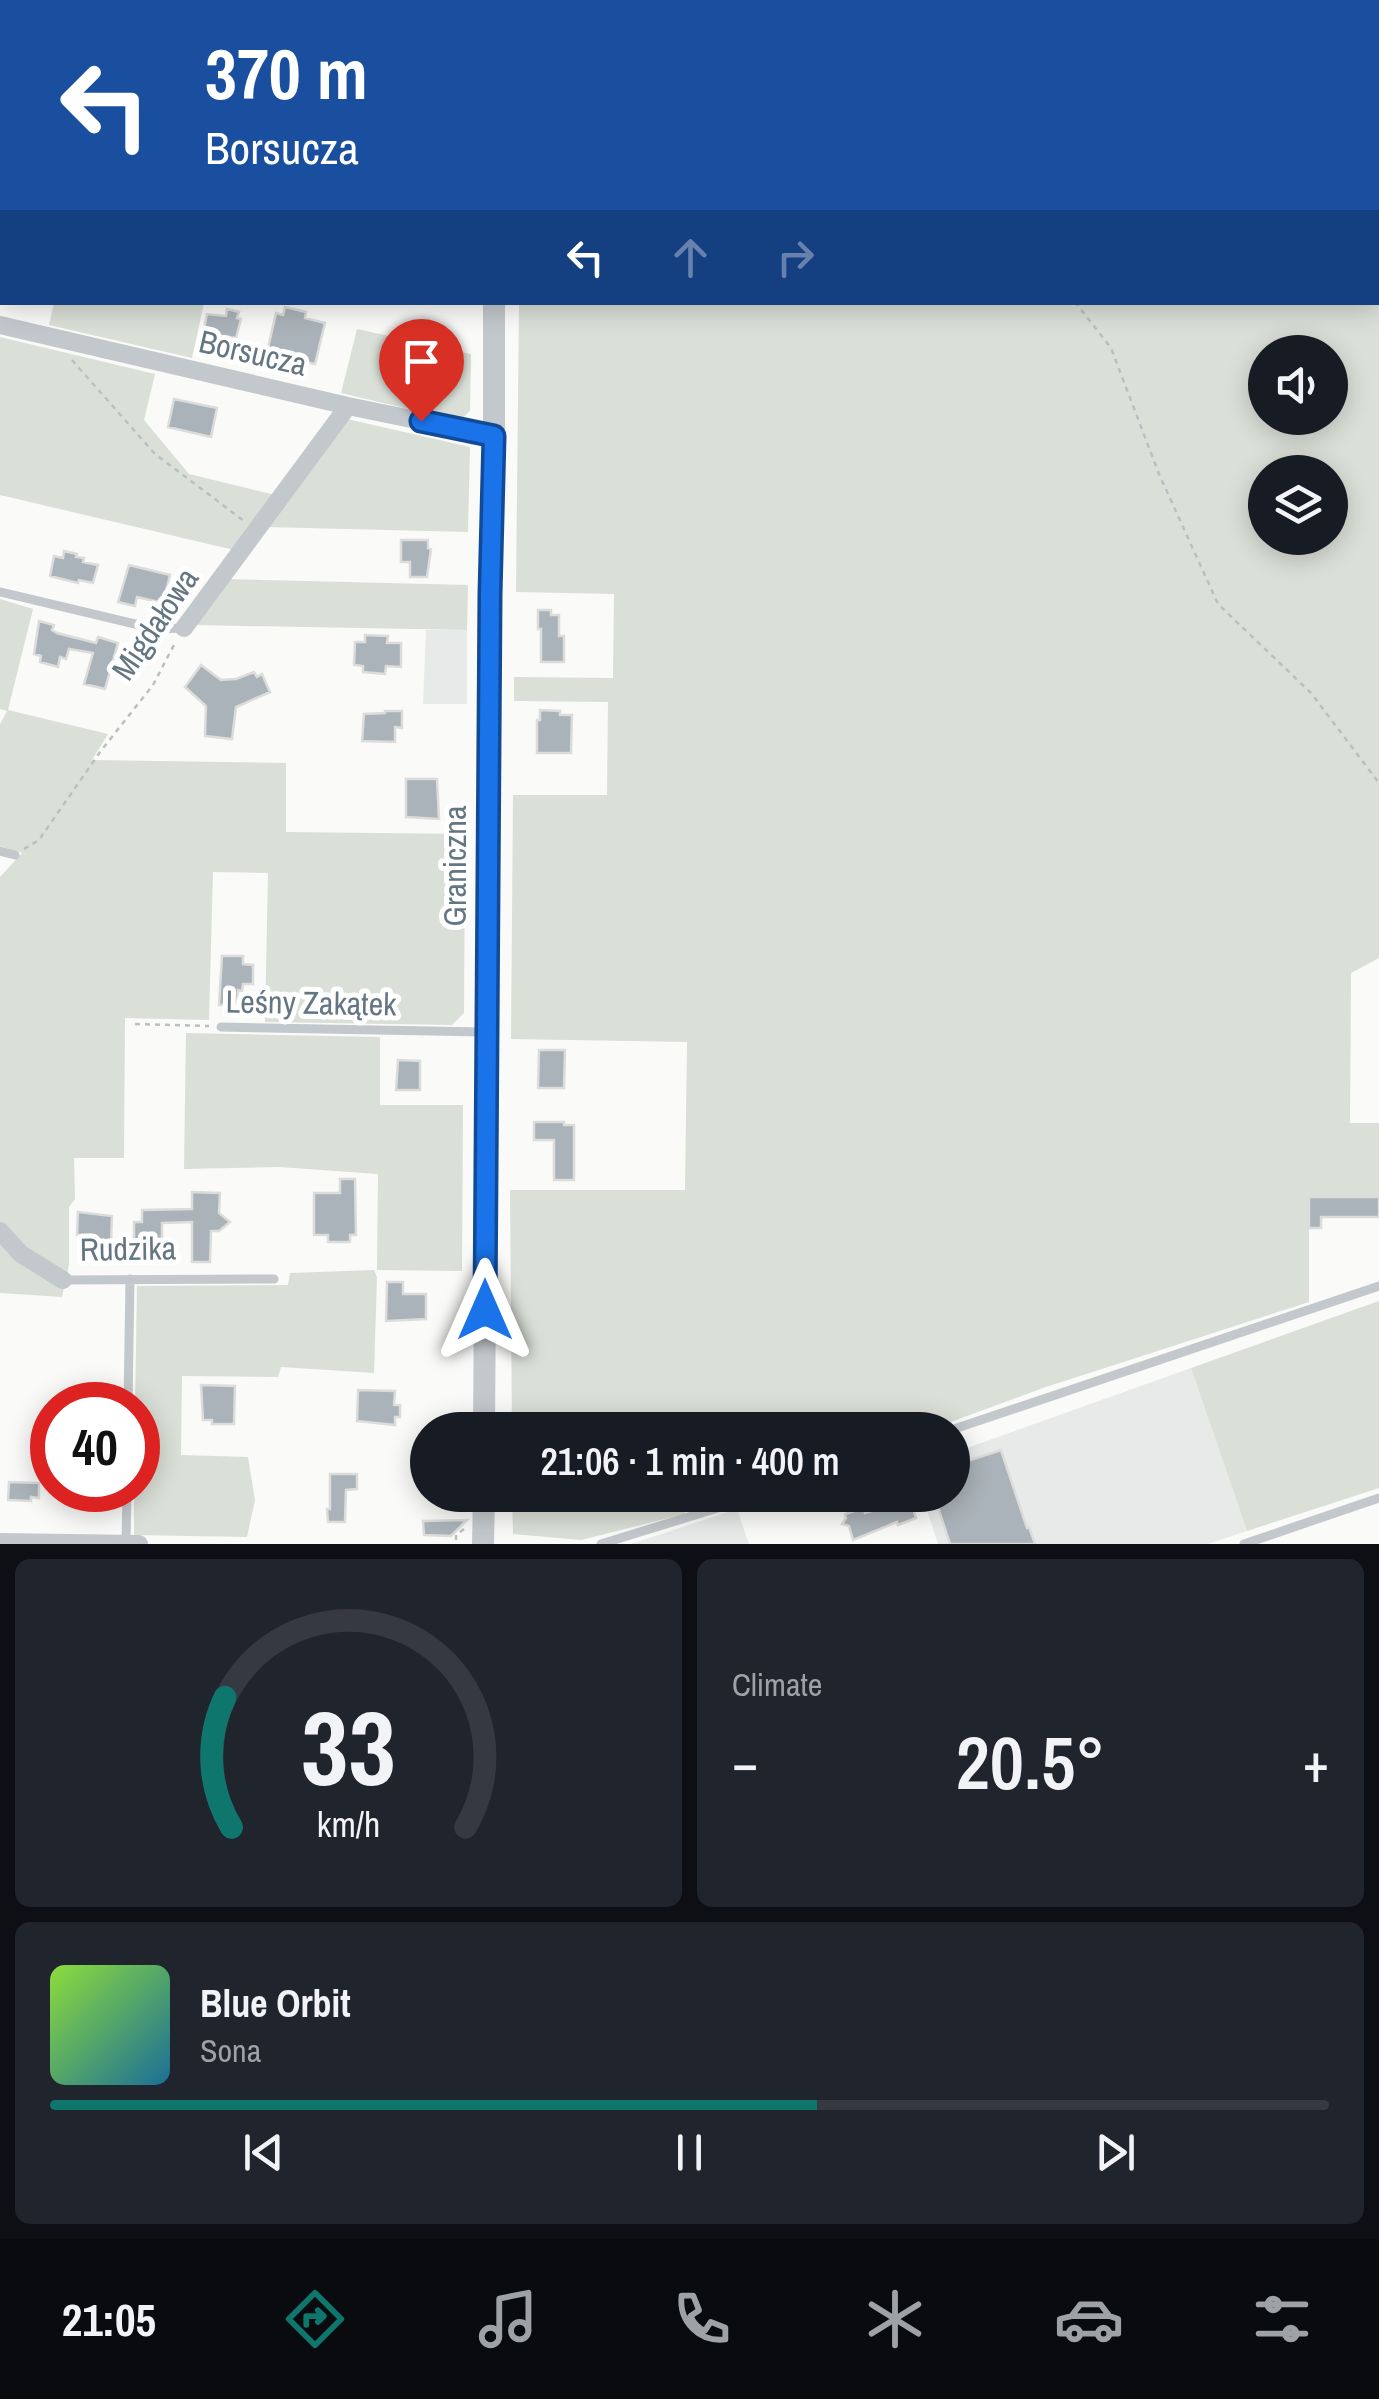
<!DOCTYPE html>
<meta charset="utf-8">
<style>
body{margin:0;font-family:"Archivo Narrow",sans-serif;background:#20242c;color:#f1f3f6;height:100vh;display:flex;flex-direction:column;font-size:38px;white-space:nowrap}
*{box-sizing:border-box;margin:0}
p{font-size:32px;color:#9ea1a6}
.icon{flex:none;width:55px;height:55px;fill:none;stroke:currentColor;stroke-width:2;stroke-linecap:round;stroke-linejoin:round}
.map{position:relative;height:1544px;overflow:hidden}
.drawer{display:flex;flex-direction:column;gap:15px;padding:15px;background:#0d0f14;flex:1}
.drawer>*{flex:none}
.banner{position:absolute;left:0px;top:0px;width:1380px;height:305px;box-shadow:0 5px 25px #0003;background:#1a4fa0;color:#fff;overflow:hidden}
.buttons{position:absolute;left:1248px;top:335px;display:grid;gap:20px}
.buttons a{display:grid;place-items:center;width:100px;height:100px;border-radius:50%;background:#171b24;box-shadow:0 5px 25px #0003;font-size:50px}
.speed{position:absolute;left:30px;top:1382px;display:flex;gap:20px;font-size:50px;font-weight:700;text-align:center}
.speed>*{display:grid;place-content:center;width:130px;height:130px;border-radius:50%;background:#171b24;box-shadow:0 5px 25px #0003;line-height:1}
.speed .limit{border:15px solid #d22;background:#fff;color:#111}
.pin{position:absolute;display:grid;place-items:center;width:85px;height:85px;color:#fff;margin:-102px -42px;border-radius:50% 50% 50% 0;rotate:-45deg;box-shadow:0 0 10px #0007}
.pin .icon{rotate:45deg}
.me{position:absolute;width:110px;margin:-55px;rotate:0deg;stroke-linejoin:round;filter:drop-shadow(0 0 8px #0008)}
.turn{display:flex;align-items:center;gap:35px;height:210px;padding:0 40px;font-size:45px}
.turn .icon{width:130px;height:130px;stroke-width:2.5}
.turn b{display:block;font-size:70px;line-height:85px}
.lanes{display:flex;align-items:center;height:95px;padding:0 40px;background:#0003;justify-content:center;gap:50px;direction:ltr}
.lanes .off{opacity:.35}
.big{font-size:75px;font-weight:600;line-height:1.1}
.drawer .widget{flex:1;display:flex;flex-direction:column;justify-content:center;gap:15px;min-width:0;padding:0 35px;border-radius:15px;background:#20242c}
.drawer .dial{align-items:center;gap:0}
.dial svg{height:260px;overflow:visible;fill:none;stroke:#363941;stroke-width:7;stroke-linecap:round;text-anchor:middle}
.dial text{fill:#f1f3f6;stroke:none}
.song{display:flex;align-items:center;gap:30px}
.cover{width:120px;height:120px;border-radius:15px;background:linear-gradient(135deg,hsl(90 70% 55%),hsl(200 70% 35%))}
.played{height:10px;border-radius:5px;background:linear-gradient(90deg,#0f766e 60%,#363941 60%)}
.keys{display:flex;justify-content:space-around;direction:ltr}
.heat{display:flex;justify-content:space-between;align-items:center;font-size:55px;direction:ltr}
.drawer .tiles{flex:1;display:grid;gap:15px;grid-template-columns:1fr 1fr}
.widget:last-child{grid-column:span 2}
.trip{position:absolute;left:410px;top:1412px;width:560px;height:100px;border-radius:50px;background:#171b24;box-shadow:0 5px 25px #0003;font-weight:600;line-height:100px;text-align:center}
.tab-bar{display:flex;height:160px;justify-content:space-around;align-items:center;background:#090b0e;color:#9ea1a6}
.tab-bar .icon{width:70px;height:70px}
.tab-bar .active{color:#0f766e}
.tab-bar b{font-size:45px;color:#f1f3f6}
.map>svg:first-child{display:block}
.built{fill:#e8e9e9}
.green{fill:#dadfd7;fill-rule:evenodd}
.building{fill:#aab3b9;stroke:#dcdcda;stroke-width:2.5}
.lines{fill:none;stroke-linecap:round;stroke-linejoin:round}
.path{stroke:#bbbfc2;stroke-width:2.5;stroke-dasharray:5 5;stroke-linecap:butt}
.service{stroke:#c3c8cc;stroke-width:9}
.minor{stroke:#c3c8cc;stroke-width:18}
.tertiary{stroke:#c3c8cc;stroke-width:22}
.route-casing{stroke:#114b97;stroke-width:25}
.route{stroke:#1a73e8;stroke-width:18}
.labels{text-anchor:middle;stroke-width:10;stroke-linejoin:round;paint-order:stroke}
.street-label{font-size:32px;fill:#657683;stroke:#fff}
</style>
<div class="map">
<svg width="1379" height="1544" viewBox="0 0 1379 1544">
<rect width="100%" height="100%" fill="#fafaf8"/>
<path class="built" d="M 426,630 L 467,630 L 467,704 L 423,704 Z
M 1191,1368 L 1247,1531 L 1208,1544 L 938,1544 L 922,1495 L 952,1495 L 953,1453 Z
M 737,1509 L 749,1544 L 631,1544 Z"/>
<path class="green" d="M 0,0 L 264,0 L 264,2 L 2,2 L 2,203 L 0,202 Z
M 523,0 L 1379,0 L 1379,958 L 1351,973 L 1350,1123 L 1379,1123 L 1379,1197 L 1309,1197 L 1309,1302 L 1043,1388 L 929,1430 L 512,1430 L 510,1190 L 685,1190 L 687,1042 L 511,1039 L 513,795 L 607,795 L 608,702 L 514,701 L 514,677 L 613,678 L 614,594 L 516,592 L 519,303 L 1378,302 L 1378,2 L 523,2 ZM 1265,352 L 1330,352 L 1330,418 L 1265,418 ZM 1265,472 L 1330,472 L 1330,538 L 1265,538 Z
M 54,303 L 54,302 L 204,303 L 192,358 L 49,325 Z
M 357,329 L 471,354 L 470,411 L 459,421 L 341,393 Z
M 0,337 L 155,374 L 144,420 L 189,474 L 275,495 L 234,550 L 0,495 Z
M 347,419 L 470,447 L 468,532 L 266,527 Z
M 227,579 L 468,585 L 467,630 L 193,625 Z
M 0,599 L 33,609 L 8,710 L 108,734 L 92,760 L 286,763 L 286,832 L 465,834 L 464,1013 L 452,1025 L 265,1022 L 268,873 L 213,872 L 209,1020 L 125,1018 L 124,1158 L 74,1158 L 75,1199 L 69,1207 L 69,1265 L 62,1297 L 0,1293 L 0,877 L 22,853 L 0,846 L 0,724 L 7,711 L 0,709 Z
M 186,1033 L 380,1037 L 380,1105 L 463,1105 L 462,1271 L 377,1270 L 378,1174 L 279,1167 L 184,1169 Z
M 374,1270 L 377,1277 L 374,1373 L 281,1367 L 278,1377 L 182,1376 L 181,1455 L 248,1457 L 255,1500 L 247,1537 L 134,1535 L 134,1490 L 138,1490 L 138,1405 L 135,1405 L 137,1286 L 288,1285 L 290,1273 Z
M 1379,1301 L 1379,1488 L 1247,1531 L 1191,1368 Z
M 512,1495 L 704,1495 L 684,1501 L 685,1514 L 581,1540 L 513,1534 Z"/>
<path class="building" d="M 285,307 L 306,312 L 305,318 L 325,323 L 315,364 L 300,361 L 301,356 L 268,348 L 276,313 L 283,315 Z
M 227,309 L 239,312 L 237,318 L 241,319 L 236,338 L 203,333 L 207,314 L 226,316 Z
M 174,399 L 217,408 L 211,437 L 168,427 Z
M 401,540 L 428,540 L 428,548 L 431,549 L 427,577 L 410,577 L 410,562 L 401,562 Z
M 64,551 L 77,554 L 76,557 L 84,558 L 83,562 L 98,565 L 93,583 L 79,580 L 78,583 L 50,576 L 54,556 L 63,558 Z
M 129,565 L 170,575 L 163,603 L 137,597 L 135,606 L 118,602 Z
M 538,610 L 551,610 L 551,615 L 559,615 L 559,636 L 564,636 L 564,662 L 541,662 L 541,629 L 538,629 Z
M 39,621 L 54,625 L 52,630 L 57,633 L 96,643 L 98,637 L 118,643 L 105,689 L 84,684 L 93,653 L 69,649 L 66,659 L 60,657 L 58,667 L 40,662 L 41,656 L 34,654 Z
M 365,635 L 388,636 L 387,643 L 401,643 L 401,667 L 386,666 L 385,674 L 363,672 L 363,666 L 354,665 L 355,642 L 365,642 Z
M 201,665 L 221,680 L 236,679 L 254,672 L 257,677 L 262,674 L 270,692 L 236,707 L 232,739 L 205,736 L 206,706 L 185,687 Z
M 540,710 L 560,711 L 560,715 L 572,715 L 571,753 L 537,753 L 537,720 L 540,720 Z
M 385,711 L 402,711 L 402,728 L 395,727 L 395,742 L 362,741 L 364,714 L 385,713 Z
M 406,779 L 437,779 L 439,819 L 406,817 Z
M 222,956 L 243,956 L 243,964 L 253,965 L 253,984 L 243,984 L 242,991 L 238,990 L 237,1005 L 219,1005 Z
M 539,1050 L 565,1050 L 564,1088 L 538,1088 Z
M 398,1060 L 420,1061 L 420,1090 L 396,1090 Z
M 534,1122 L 564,1122 L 564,1125 L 574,1125 L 574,1180 L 554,1180 L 554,1140 L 534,1140 Z
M 340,1179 L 355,1179 L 356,1235 L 350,1235 L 350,1242 L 328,1242 L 328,1235 L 314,1235 L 314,1193 L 340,1193 Z
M 192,1192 L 220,1193 L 219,1213 L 230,1222 L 219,1231 L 211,1231 L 210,1262 L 192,1262 L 192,1222 L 162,1223 L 162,1239 L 134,1240 L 134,1222 L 142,1222 L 142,1210 L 192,1209 Z
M 1309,1197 L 1379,1197 L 1379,1217 L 1321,1217 L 1321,1228 L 1309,1228 Z
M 78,1212 L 112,1216 L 111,1243 L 88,1242 L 89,1235 L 77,1235 Z
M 387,1282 L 403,1282 L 403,1294 L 426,1294 L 426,1319 L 386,1321 Z
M 201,1385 L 235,1386 L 234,1424 L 212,1424 L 212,1420 L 203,1420 Z
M 358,1390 L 395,1391 L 394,1405 L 400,1405 L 400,1417 L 395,1417 L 395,1425 L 357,1421 Z
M 1001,1450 L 1027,1528 L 1029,1527 L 1035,1544 L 950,1544 L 934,1495 L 952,1495 L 952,1466 Z
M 330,1474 L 357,1474 L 357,1489 L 346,1490 L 345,1522 L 328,1522 L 327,1509 L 330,1509 Z
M 9,1482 L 39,1483 L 39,1498 L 31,1497 L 31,1501 L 8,1500 Z
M 901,1495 L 909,1495 L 916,1499 L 912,1505 L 916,1518 L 898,1525 L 897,1522 L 853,1540 L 849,1526 L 842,1524 L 846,1518 L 845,1514 L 864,1508 L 865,1513 L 878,1509 L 891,1504 L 889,1499 Z
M 467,1520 L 451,1536 L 424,1535 L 423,1521 Z"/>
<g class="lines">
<path class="path" d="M 827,0 L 829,2
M 1075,302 L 1111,348 L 1159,474 L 1218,604 L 1311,693 L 1379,783
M 72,360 L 155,454 L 244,521
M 24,849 L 39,840 L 100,752 L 153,685 L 175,643
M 135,1024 L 209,1026
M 456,1540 L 456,1535 L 464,1529"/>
<path class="service" d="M 0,592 L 156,629 L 183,628
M 0,851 L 15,855
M 221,1027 L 484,1032
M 63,1280 L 274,1279
M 128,1405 L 130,1279
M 951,1430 L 1379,1286
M 126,1544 L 127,1490
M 601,1544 L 760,1495
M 1244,1544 L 1379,1498"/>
<path class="minor" d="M 0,325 L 348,406 L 494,436
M 184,628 L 348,406
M 0,1231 L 21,1254 L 63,1280
M 0,1542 L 139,1544"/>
<path class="tertiary" d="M 497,2 L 497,0
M 484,1430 L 490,594 L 494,436 L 494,302
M 483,1544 L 484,1495"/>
</g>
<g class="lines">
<defs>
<path id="route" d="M 421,421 L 494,436 L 490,594 L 485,1310"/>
</defs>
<use href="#route" class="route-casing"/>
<use href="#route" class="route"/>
</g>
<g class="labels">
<g class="street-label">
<text transform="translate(253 353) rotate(13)" y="11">Borsucza</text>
<text transform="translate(155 624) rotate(-56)" y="11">Migdałowa</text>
<text transform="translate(455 866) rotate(-90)" y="11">Graniczna</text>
<text transform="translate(311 1003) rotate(1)" y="11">Leśny Zakątek</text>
<text transform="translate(128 1249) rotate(-1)" y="11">Rudzika</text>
</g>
</g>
</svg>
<div class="buttons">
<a><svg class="icon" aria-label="sound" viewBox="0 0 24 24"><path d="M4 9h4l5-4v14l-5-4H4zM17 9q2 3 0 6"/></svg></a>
<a><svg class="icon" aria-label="layers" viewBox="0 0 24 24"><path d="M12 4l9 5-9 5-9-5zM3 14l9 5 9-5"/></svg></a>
</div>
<div class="speed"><div class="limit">40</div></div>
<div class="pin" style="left:421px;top:421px;background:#d93025"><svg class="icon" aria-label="arrive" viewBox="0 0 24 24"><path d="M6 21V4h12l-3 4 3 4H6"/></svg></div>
<svg class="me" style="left:485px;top:1310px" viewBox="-20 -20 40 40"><path d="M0-17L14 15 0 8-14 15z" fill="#1a73e8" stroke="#fff" stroke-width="4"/></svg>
<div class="trip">21:06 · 1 min · 400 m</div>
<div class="banner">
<div class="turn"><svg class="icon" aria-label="left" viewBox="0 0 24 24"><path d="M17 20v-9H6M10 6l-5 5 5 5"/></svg><div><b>370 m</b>Borsucza</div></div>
<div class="lanes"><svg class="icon" aria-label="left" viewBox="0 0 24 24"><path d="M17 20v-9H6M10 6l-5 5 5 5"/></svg><svg class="icon off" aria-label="ahead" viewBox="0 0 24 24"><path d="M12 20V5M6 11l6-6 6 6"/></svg><svg class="icon off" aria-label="right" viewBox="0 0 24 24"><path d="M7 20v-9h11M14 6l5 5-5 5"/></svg></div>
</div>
</div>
<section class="drawer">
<div class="tiles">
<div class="widget dial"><svg viewBox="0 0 100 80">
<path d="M14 69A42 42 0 1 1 86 69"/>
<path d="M14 69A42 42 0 0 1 12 29" stroke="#0f766e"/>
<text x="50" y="56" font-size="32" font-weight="700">33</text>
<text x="50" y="72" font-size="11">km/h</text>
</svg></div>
<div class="widget"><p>Climate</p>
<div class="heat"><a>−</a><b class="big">20.5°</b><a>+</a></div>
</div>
<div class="widget">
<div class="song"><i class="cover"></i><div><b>Blue Orbit</b><p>Sona</p></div></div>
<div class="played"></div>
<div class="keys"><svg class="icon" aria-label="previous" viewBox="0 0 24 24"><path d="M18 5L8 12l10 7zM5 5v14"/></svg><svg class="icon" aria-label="pause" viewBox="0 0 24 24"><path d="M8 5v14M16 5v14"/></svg><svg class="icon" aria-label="next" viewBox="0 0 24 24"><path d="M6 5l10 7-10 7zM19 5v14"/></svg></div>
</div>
</div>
</section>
<nav class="tab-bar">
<b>21:05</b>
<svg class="icon active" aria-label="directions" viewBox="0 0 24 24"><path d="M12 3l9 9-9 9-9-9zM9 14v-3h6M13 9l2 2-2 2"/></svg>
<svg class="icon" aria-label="music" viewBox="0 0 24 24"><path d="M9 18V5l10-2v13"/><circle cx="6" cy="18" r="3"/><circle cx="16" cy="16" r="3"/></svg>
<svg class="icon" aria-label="phone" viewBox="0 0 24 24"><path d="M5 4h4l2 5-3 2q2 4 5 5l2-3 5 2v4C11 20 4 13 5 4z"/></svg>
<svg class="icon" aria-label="climate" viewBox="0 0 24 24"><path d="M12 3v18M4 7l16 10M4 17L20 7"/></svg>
<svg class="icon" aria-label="car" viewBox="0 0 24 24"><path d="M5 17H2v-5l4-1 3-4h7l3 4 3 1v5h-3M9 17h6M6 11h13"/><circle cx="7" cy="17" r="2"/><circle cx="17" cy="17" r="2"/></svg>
<svg class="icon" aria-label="filters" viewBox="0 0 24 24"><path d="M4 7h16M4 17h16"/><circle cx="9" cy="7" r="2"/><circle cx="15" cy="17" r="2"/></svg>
</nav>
